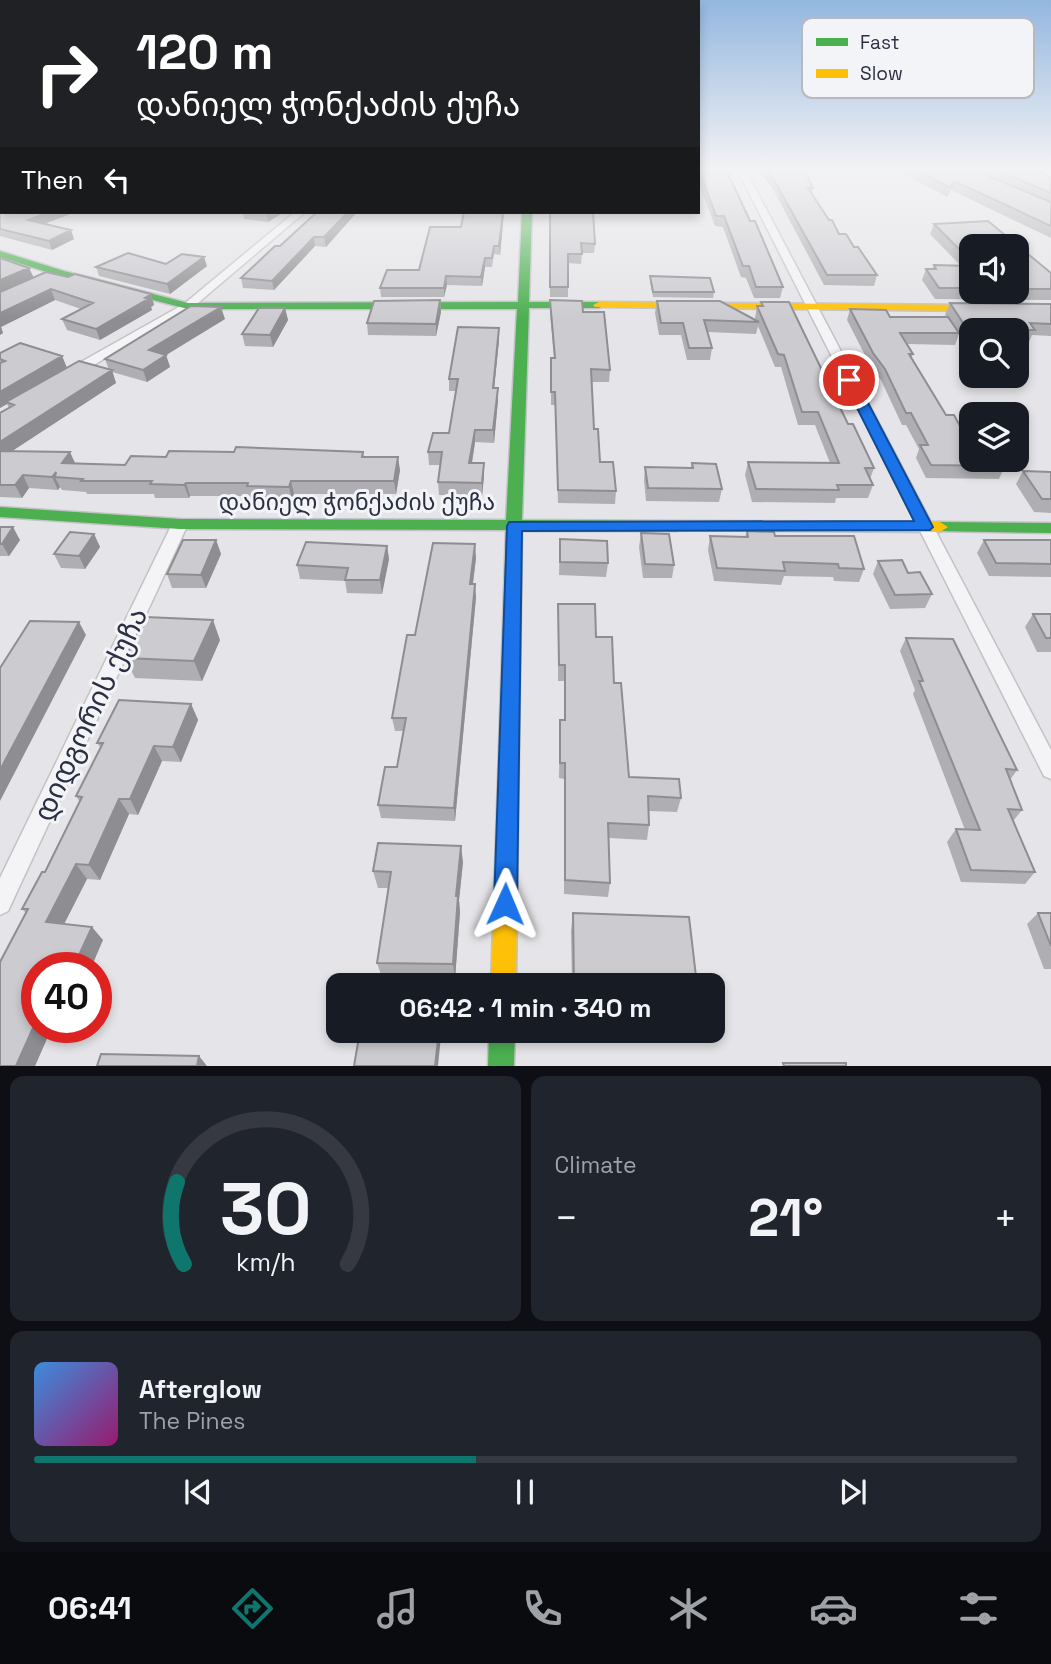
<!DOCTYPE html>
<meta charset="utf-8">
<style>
body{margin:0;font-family:"Space Grotesk","Noto Sans Georgian",sans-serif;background:#20242c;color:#f1f3f6;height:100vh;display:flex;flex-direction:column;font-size:26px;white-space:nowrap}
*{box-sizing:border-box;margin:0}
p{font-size:23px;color:#9ea1a6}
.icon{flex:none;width:38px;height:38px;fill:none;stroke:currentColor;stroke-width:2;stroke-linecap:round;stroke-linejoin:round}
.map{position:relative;height:1066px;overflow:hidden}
.panel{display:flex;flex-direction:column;gap:10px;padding:10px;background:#0d0f14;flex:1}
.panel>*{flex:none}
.hud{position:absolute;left:0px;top:0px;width:700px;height:214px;box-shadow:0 4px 10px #0003;background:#202124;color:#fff;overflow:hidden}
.controls{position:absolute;left:959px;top:234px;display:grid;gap:14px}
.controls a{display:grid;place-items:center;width:70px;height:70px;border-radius:14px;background:#171b24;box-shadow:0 4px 10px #0003;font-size:35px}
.speed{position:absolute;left:21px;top:952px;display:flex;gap:14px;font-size:35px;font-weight:700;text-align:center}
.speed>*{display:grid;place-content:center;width:91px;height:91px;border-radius:50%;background:#171b24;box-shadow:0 4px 10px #0003;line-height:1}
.speed .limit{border:10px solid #d22;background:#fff;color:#111}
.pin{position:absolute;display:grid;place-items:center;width:60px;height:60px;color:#fff;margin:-30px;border:4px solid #fff;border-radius:50%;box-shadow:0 2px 7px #0007}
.me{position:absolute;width:77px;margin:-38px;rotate:1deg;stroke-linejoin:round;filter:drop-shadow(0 0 5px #0008)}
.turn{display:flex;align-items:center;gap:24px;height:147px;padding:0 21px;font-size:32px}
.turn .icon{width:91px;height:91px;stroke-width:2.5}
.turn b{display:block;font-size:49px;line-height:60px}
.then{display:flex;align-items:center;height:66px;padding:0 21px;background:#0003;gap:14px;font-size:26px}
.big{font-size:52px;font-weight:700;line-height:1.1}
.panel .tile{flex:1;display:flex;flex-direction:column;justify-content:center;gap:10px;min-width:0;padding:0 24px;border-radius:14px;background:#20242c}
.panel .dial{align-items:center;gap:0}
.dial svg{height:182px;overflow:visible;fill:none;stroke:#363941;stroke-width:7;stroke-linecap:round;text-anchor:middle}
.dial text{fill:#f1f3f6;stroke:none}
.song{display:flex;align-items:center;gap:21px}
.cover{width:84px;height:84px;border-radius:10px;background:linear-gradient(135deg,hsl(210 70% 55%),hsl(320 70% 35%))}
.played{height:7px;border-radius:4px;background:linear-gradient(90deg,#0f766e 45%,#363941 45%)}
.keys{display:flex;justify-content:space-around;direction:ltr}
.heat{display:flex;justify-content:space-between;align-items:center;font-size:38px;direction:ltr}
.panel .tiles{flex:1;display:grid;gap:10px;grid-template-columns:1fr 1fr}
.tile:last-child{grid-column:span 2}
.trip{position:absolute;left:326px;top:973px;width:399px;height:70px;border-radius:14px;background:#171b24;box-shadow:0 4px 10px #0003;font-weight:700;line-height:70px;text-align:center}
.tab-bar{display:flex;height:112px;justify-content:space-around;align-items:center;background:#090b0e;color:#9ea1a6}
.tab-bar .icon{width:49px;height:49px}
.tab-bar .on{color:#0f766e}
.tab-bar b{font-size:32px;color:#f1f3f6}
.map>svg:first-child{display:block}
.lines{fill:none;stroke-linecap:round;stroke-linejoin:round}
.street-casing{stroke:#c3c3c7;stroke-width:3}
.fast-casing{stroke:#c3c3c7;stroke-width:3}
.slow-casing{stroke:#c3c3c7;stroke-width:3}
.street{fill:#f4f4f6;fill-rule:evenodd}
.fast{fill:#4caf50;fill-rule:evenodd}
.slow{fill:#ffc107;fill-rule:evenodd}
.wall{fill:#afafb3;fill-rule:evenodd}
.shaded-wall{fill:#8e8e92}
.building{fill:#cbcbd0;stroke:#8e8e92;stroke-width:2}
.route{fill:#1a73e8;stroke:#114b97;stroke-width:2}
.labels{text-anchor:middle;stroke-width:6;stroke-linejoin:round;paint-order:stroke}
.street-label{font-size:23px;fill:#2c2f42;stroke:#f3f4f8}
.near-street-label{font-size:28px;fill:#2c2f42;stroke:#f3f4f8}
.key{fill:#f3f4f8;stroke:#b7b9c1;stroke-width:2}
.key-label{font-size:19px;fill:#2c2f42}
</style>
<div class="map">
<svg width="1051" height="1066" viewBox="0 0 1051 1066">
<rect width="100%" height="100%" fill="#e5e5e9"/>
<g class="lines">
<defs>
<path id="street" d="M 737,169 L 745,169 L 1051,750 L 1051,779 L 1044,776 Z
M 295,212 L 305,212 L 192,308 L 73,377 L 65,377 L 65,371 L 184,304 Z
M 180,519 L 188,524 L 8,911 L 0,915 L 0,878 L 172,524 Z"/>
<path id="fast" d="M 522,212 L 532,212 L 529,302 L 599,302 L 605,305 L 599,308 L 529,308 L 522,520 L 677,521 L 685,526 L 677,531 L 522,531 L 519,747 L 516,753 L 509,756 L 502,753 L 499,747 L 506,530 L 180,529 L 0,517 L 0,507 L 180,519 L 506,520 L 517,309 L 188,309 L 56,275 L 0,257 L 0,251 L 64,271 L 188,303 L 518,302 Z
M 940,522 L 1051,523 L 1051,533 L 934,531 L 932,527 L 934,523 Z
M 489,1031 L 515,1031 L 514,1066 L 488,1066 Z"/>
<path id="slow" d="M 599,302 L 978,305 L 984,308 L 978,311 L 595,307 L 593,305 Z
M 677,521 L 940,522 L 948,527 L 940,532 L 671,530 L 669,526 Z
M 509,738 L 516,741 L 519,747 L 516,985 L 491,985 L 499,747 L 502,741 Z"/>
</defs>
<use href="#street" class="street-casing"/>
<use href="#fast" class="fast-casing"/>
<use href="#slow" class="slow-casing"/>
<use href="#street" class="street"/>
<use href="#fast" class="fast"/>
<use href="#slow" class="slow"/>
</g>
<path class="wall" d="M 0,169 L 2,212 L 44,224 L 74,239 L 52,250 L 0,236 Z
M 698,169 L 726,169 L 783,287 L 780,298 L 754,298 L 746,278 L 741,277 L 723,227 L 715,226 L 698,181 Z
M 759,169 L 804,169 L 813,188 L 812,193 L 829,220 L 839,234 L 854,247 L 877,275 L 874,286 L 824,285 L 773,189 L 762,175 Z
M 895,169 L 1032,169 L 1051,177 L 1051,238 L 951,190 L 947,197 Z
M 243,212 L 284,212 L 268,222 L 244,219 Z
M 357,212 L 326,247 L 315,246 L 274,290 L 243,288 L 241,278 L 280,246 Z
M 464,212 L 504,212 L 500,255 L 494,254 L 492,267 L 485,267 L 482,286 L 447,285 L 444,297 L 381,297 L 380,288 L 419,270 L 461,227 Z
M 549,212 L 595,244 L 594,253 L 582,253 L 581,264 L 568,263 L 568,297 L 550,297 Z
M 988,221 L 1051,273 L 1051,300 L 935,299 L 922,280 L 926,269 L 932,269 L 934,265 L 961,266 L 930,234 L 934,224 ZM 971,247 L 1017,247 L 1017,292 L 971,292 Z
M 0,258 L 29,268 L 33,278 L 68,277 L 151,294 L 154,305 L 151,307 L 152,310 L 100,340 L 67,330 L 62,319 L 81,309 L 55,300 L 1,327 L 3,333 L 0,335 Z
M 166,264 L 207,266 L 170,294 L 99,276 L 96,267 Z
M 650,276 L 714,292 L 713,298 L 653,297 L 650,281 Z
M 440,300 L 441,312 L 436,336 L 368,335 L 367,323 Z
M 550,300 L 583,312 L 610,370 L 609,382 L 592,382 L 594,429 L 600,462 L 616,491 L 615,504 L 558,503 L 555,405 L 551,405 L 551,358 L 554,358 L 550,312 Z
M 657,301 L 756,320 L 755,318 L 757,306 L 761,306 L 761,302 L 848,424 L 874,468 L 870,479 L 873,485 L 868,498 L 836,498 L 835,503 L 752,502 L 745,475 L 748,462 L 830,463 L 815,425 L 798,425 L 781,367 L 775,367 L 758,326 L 756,334 L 707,332 L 712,348 L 710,360 L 687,360 L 681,335 L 659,335 L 655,313 Z
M 950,303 L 1051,304 L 1051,336 L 1032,335 L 1029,342 L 1017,341 L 1017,331 L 971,331 L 971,341 L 963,341 L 959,334 L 955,345 L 907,344 L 913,354 L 911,359 L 946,415 L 971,446 L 1005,466 L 999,479 L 926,478 L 916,458 L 919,449 L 906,425 L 902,425 L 881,380 L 870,365 L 847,320 L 850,309 L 890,317 L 947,317 L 945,315 Z
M 285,308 L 288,320 L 273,347 L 245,346 L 242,334 Z
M 225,319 L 166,355 L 170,367 L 147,382 L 112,372 L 116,383 L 12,451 L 75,464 L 125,465 L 166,457 L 234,452 L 363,452 L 364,457 L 400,470 L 396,494 L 294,494 L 292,500 L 250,499 L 250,496 L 190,496 L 189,498 L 155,498 L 154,494 L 87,494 L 86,492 L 62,490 L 60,487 L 58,490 L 29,488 L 22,498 L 0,497 L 0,413 L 9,408 L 7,404 L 0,408 L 0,353 L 62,356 L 67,368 L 109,370 L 105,359 Z
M 499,340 L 494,388 L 498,388 L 498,400 L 494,443 L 475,442 L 472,463 L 484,463 L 484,476 L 482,496 L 439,495 L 438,482 L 440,465 L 429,465 L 428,452 L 449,433 L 456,391 L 449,391 L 449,379 Z
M 692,463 L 722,489 L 719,502 L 646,501 L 644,480 L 645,467 L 691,468 Z
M 1023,471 L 1051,472 L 1051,513 L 1034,512 L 1016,484 Z
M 0,527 L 20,540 L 9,556 L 0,556 Z
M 747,531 L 775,536 L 864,569 L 859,582 L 834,581 L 833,577 L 784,576 L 781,585 L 714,581 L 708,550 L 710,536 L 745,537 Z
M 641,533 L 674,565 L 672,578 L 643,578 L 639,547 Z
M 94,534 L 100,547 L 85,569 L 61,568 L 54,554 Z
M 560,539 L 608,563 L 606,577 L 559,575 Z
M 216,540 L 221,554 L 206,588 L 172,588 L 167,574 Z
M 984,540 L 1051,540 L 1051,577 L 989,576 L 977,553 Z
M 387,546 L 389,559 L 382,594 L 347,593 L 345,581 L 300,579 L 297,565 Z
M 476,558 L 473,584 L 476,597 L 455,821 L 381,818 L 378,805 L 397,767 L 403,731 L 395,731 L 392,718 L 415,635 Z
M 878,561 L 908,573 L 932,594 L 925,608 L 890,609 L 873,574 Z
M 558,604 L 596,637 L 614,683 L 629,777 L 681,798 L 677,812 L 649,811 L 649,825 L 647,840 L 609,838 L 610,883 L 608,897 L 564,894 L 564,779 L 559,778 L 560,720 L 565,720 L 565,681 L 558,681 Z
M 1033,614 L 1051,614 L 1051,652 L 1037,652 L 1025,627 Z
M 906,638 L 1017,770 L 1010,780 L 1022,810 L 1013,821 L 1035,872 L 1025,884 L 961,882 L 947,842 L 956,829 L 965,830 L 913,694 L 915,690 L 900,651 Z
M 220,640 L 202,681 L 135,678 L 125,658 Z
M 191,704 L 198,720 L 181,762 L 162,761 L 138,815 L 129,814 L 100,880 L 87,879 L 64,924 L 103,940 L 37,968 L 37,1027 L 52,1027 L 35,1066 L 26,913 L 22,909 L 45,872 L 80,802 L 76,796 L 101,748 L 97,743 Z
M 463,862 L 459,900 L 460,912 L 455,979 L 382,978 L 377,963 L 388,888 L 378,888 L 373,871 Z
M 573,913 L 697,985 L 572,985 L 571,931 Z
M 1038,913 L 1051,913 L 1051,969 L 1044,969 L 1027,924 Z"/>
<path class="shaded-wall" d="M 50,212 L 76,212 L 31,229 L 28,220 Z
M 266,212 L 284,212 L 268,222 Z
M 348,212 L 357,212 L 326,247 L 324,237 Z
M 503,212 L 504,212 L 500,255 L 499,246 Z
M 71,230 L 74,239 L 52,250 L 49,241 Z
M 314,237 L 315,246 L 274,290 L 272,281 Z
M 204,257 L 207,266 L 170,294 L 167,284 Z
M 485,258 L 485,267 L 482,286 L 481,277 Z
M 29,268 L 34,278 L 0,293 L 0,280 Z
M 446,276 L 447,285 L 444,297 L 444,288 Z
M 51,289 L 55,300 L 1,327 L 3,333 L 0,335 L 0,313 Z
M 151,294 L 154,305 L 151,307 L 152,310 L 100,340 L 96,329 Z
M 440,300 L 441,312 L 436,336 L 436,324 Z
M 221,307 L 225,319 L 153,363 L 149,350 Z
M 285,308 L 288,320 L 273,347 L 270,335 Z
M 499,328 L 499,340 L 493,400 L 493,388 Z
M 166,355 L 170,367 L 147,382 L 143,370 Z
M 62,356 L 67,368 L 6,402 L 7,404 L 0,408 L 0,392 Z
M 112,370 L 116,383 L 0,459 L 0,442 Z
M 498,388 L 498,400 L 494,443 L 493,430 Z
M 475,430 L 475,442 L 470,475 L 469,463 Z
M 70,452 L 76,465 L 62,463 Z
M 398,457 L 400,470 L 396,494 L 394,481 Z
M 484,463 L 484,476 L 482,496 L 482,483 Z
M 56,472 L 55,477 L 60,487 L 58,490 L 52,477 Z
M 23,475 L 29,488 L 22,498 L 15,485 Z
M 291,481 L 294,494 L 292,500 L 289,487 Z
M 186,483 L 190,496 L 189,498 L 184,485 Z
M 13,527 L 20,540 L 9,556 L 2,544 Z
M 94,534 L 100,547 L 85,569 L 79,556 Z
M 216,540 L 221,554 L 206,588 L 201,575 Z
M 475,544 L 476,558 L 471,597 L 470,584 Z
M 387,546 L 389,559 L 382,594 L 380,580 Z
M 475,584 L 476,597 L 455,821 L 454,808 Z
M 213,620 L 220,640 L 202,681 L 194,661 Z
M 79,622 L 86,635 L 0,801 L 0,770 Z
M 191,704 L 198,720 L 181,762 L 173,747 Z
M 154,746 L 162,761 L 138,815 L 130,799 Z
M 119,799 L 129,814 L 100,880 L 89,865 Z
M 461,846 L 463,862 L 459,900 L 460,912 L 455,979 L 453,964 L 456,896 Z
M 76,864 L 87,879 L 58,936 L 46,922 Z
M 92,927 L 103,940 L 91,968 L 73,968 Z
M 37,1019 L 37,1027 L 52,1027 L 35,1066 L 16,1066 Z
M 439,1031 L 440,1031 L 441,1036 L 438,1066 L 435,1066 Z
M 199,1056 L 207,1066 L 197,1066 Z"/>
<path class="building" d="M 0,169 L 2,169 L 2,203 L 0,204 Z
M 699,169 L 726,169 L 750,221 L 755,221 L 783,287 L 756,287 L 749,266 L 743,266 L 724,216 L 716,216 Z
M 766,169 L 804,169 L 813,188 L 808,188 L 829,220 L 832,220 L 839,234 L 846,234 L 854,247 L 858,247 L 877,275 L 827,275 L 774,180 Z
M 915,169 L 971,169 L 1051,202 L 1051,226 L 954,181 L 950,188 Z
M 994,169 L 1032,169 L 1051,177 L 1051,193 Z
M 3,212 L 50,212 L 28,220 L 71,230 L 49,241 L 0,229 L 0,213 Z
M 317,212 L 348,212 L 324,237 L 314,237 L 272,281 L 241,278 L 275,246 L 280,246 Z
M 464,212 L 503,212 L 499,246 L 494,246 L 492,258 L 485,258 L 481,277 L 446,276 L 444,288 L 380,288 L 387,270 L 419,270 L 430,227 L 461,227 Z
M 550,212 L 593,212 L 595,244 L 581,243 L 582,254 L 568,254 L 568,287 L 550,287 Z
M 988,221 L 1051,273 L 1051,289 L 1017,289 L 1017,247 L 971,247 L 971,261 L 934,224 Z
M 128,253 L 166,264 L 182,254 L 204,257 L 167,284 L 96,267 Z
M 0,258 L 29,268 L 0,280 Z
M 934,265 L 971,266 L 971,288 L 939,288 L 926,269 L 936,269 Z
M 46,272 L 68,277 L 75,274 L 151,294 L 145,298 L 148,299 L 96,329 L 62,319 L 93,303 L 51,289 L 0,313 L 0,292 Z
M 650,276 L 710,278 L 714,292 L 653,292 Z
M 440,300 L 436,324 L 367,323 L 374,301 Z
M 550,300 L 582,301 L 583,312 L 604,312 L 610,370 L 591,369 L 594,429 L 598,429 L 600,462 L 613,462 L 616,491 L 558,490 L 555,392 L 551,392 L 551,358 L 555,358 Z
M 657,301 L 720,301 L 759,322 L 704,320 L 712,348 L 689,348 L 683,323 L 661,323 Z
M 761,302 L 789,302 L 848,424 L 853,424 L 874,468 L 865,468 L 873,485 L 837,485 L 839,490 L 756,489 L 748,462 L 839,463 L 818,412 L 802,412 L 784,355 L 778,354 L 757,306 L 763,306 Z
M 950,303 L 1051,304 L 1051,324 L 1030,323 L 1035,330 L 967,329 Z
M 191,306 L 221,307 L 149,350 L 166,355 L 143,370 L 105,359 Z
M 259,308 L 285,308 L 270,335 L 242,334 Z
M 850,309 L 886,310 L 890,317 L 948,317 L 959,333 L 900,333 L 913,354 L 909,354 L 946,415 L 954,415 L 971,446 L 971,460 L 1002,460 L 1005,466 L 931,465 L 920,445 L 928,445 L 911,413 L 906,413 L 885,369 L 873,353 Z
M 458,327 L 499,328 L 493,388 L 498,388 L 493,430 L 475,430 L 469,463 L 484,463 L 482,483 L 438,482 L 442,452 L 428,452 L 433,433 L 449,433 L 458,379 L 449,379 Z
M 20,343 L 62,356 L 0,392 L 0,363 L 5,361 L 0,359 L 0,353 Z
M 79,361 L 112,370 L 0,442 L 0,413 L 14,405 L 6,402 Z
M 236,447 L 363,452 L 362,457 L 398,457 L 394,481 L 291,481 L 289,487 L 247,486 L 248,483 L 186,483 L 184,485 L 150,484 L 152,481 L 81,481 L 83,479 L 55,477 L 56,472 L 52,477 L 23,475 L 15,485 L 0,485 L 0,451 L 70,452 L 62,463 L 125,465 L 131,456 L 166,457 L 169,451 L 234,452 Z
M 692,463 L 716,464 L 722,489 L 648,488 L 645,467 L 693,468 Z
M 1023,471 L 1051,472 L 1051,499 L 1042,499 Z
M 0,527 L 13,527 L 2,544 L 0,544 Z
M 747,531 L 774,532 L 775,536 L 854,536 L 864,569 L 839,568 L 838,564 L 783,562 L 785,571 L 717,568 L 710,536 L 748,537 Z
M 70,532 L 94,534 L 79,556 L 54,554 Z
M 641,533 L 669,534 L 674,565 L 645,564 Z
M 560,539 L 607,541 L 608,563 L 560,562 Z
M 183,540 L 216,540 L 201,575 L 167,574 Z
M 984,540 L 1051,540 L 1051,564 L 996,563 Z
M 306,542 L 387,546 L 380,580 L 345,580 L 348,568 L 297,565 Z
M 433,543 L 475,544 L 470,584 L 475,584 L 454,808 L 378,805 L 385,767 L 397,767 L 406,718 L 392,718 L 407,635 L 415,635 Z
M 902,560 L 908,573 L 920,572 L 932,594 L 895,595 L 878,561 Z
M 558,604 L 595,604 L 596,637 L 612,637 L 614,683 L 621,683 L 629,777 L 679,779 L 681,798 L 648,796 L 649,825 L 608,823 L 610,883 L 565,880 L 565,763 L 560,763 L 560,720 L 565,720 L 565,665 L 559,665 Z
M 1033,614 L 1051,614 L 1051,638 L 1046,638 Z
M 146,617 L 213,620 L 194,661 L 125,658 Z
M 30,621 L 79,622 L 0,770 L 0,668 Z
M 906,638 L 953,639 L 1017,770 L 1006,769 L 1022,810 L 1008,809 L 1035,872 L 971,870 L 956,829 L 980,830 L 919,681 L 923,681 Z
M 119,700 L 191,704 L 173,747 L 154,746 L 130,799 L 119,799 L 89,865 L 76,864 L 46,922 L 92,927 L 73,968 L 37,968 L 37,1019 L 16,1066 L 0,1066 L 0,962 L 28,909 L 22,909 L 42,872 L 45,872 L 82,797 L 76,796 L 103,743 L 97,743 Z
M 378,843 L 461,846 L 456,896 L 458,896 L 453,964 L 377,963 L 391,872 L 373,871 Z
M 573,913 L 689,917 L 697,985 L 574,985 Z
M 1038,913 L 1051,913 L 1051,946 Z
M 360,1031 L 439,1031 L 435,1066 L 354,1066 Z
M 101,1054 L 199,1056 L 197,1066 L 97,1066 Z
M 783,1063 L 846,1063 L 846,1066 L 784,1066 Z"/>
<linearGradient id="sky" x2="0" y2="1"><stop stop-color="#93b7df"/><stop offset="0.53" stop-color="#f3f3f5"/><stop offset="1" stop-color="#f3f3f5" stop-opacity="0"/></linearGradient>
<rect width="1051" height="319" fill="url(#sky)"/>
<path class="route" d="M 849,376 L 856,380 L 933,527 L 930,530 L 522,531 L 517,904 L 514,913 L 505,916 L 497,913 L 494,904 L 507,526 L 509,522 L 914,521 L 843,380 Z"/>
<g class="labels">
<g class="street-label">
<text x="357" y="510">დანიელ ჭონქაძის ქუჩა</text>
</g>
<g class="near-street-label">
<text transform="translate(90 714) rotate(-65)" y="10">დიდგორის ქუჩა</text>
</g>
</g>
<rect x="802" y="18" width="232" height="80" rx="10" class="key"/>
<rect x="816" y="38" width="32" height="8" fill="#4caf50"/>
<rect x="816" y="69" width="32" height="9" fill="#ffc107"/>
<g class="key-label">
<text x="860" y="49">Fast</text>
<text x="860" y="80">Slow</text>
</g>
</svg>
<div class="controls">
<a><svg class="icon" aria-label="sound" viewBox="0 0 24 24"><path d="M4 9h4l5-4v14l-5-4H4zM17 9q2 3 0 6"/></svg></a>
<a><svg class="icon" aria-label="search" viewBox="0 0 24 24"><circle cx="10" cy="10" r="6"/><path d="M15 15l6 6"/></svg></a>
<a><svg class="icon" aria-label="layers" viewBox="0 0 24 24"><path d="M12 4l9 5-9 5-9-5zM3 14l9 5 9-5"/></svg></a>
</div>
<div class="speed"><div class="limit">40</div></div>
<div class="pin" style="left:849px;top:380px;background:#d93025"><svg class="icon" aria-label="arrive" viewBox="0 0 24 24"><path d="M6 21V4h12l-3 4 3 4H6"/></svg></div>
<svg class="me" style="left:505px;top:904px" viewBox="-20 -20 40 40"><path d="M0-17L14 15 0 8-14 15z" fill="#1a73e8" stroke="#fff" stroke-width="4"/></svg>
<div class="trip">06:42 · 1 min · 340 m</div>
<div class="hud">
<div class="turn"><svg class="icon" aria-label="right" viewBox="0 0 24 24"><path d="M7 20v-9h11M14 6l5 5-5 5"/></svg><div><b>120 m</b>დანიელ ჭონქაძის ქუჩა</div></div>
<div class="then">Then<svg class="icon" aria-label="left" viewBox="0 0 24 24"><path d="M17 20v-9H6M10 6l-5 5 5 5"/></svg></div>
</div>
</div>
<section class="panel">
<div class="tiles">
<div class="tile dial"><svg viewBox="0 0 100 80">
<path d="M14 69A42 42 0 1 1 86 69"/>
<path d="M14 69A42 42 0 0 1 11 33" stroke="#0f766e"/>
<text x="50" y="56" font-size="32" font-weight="700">30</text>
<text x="50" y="72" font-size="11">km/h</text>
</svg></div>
<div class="tile"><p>Climate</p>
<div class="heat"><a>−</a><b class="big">21°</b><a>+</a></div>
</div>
<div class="tile">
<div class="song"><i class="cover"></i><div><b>Afterglow</b><p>The Pines</p></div></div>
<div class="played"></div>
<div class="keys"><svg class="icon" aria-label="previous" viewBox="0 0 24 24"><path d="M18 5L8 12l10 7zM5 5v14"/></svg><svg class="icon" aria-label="pause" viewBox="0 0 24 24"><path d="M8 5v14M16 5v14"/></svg><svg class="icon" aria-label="next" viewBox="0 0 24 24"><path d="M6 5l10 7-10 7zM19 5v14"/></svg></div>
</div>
</div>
</section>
<nav class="tab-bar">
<b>06:41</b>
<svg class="icon on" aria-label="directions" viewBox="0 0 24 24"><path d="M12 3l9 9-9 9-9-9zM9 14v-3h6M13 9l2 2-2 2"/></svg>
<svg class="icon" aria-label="music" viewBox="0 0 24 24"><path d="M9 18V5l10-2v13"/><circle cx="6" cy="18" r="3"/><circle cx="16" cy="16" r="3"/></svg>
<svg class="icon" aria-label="phone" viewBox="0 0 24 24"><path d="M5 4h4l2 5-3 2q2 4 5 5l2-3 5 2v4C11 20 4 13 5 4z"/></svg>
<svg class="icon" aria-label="climate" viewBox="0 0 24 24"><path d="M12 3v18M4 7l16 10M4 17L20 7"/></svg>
<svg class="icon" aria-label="car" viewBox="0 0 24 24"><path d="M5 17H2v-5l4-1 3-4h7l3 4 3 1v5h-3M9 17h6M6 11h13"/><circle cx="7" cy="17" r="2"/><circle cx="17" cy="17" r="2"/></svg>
<svg class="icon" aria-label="filters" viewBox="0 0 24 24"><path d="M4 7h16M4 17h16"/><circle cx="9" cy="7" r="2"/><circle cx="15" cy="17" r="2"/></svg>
</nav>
